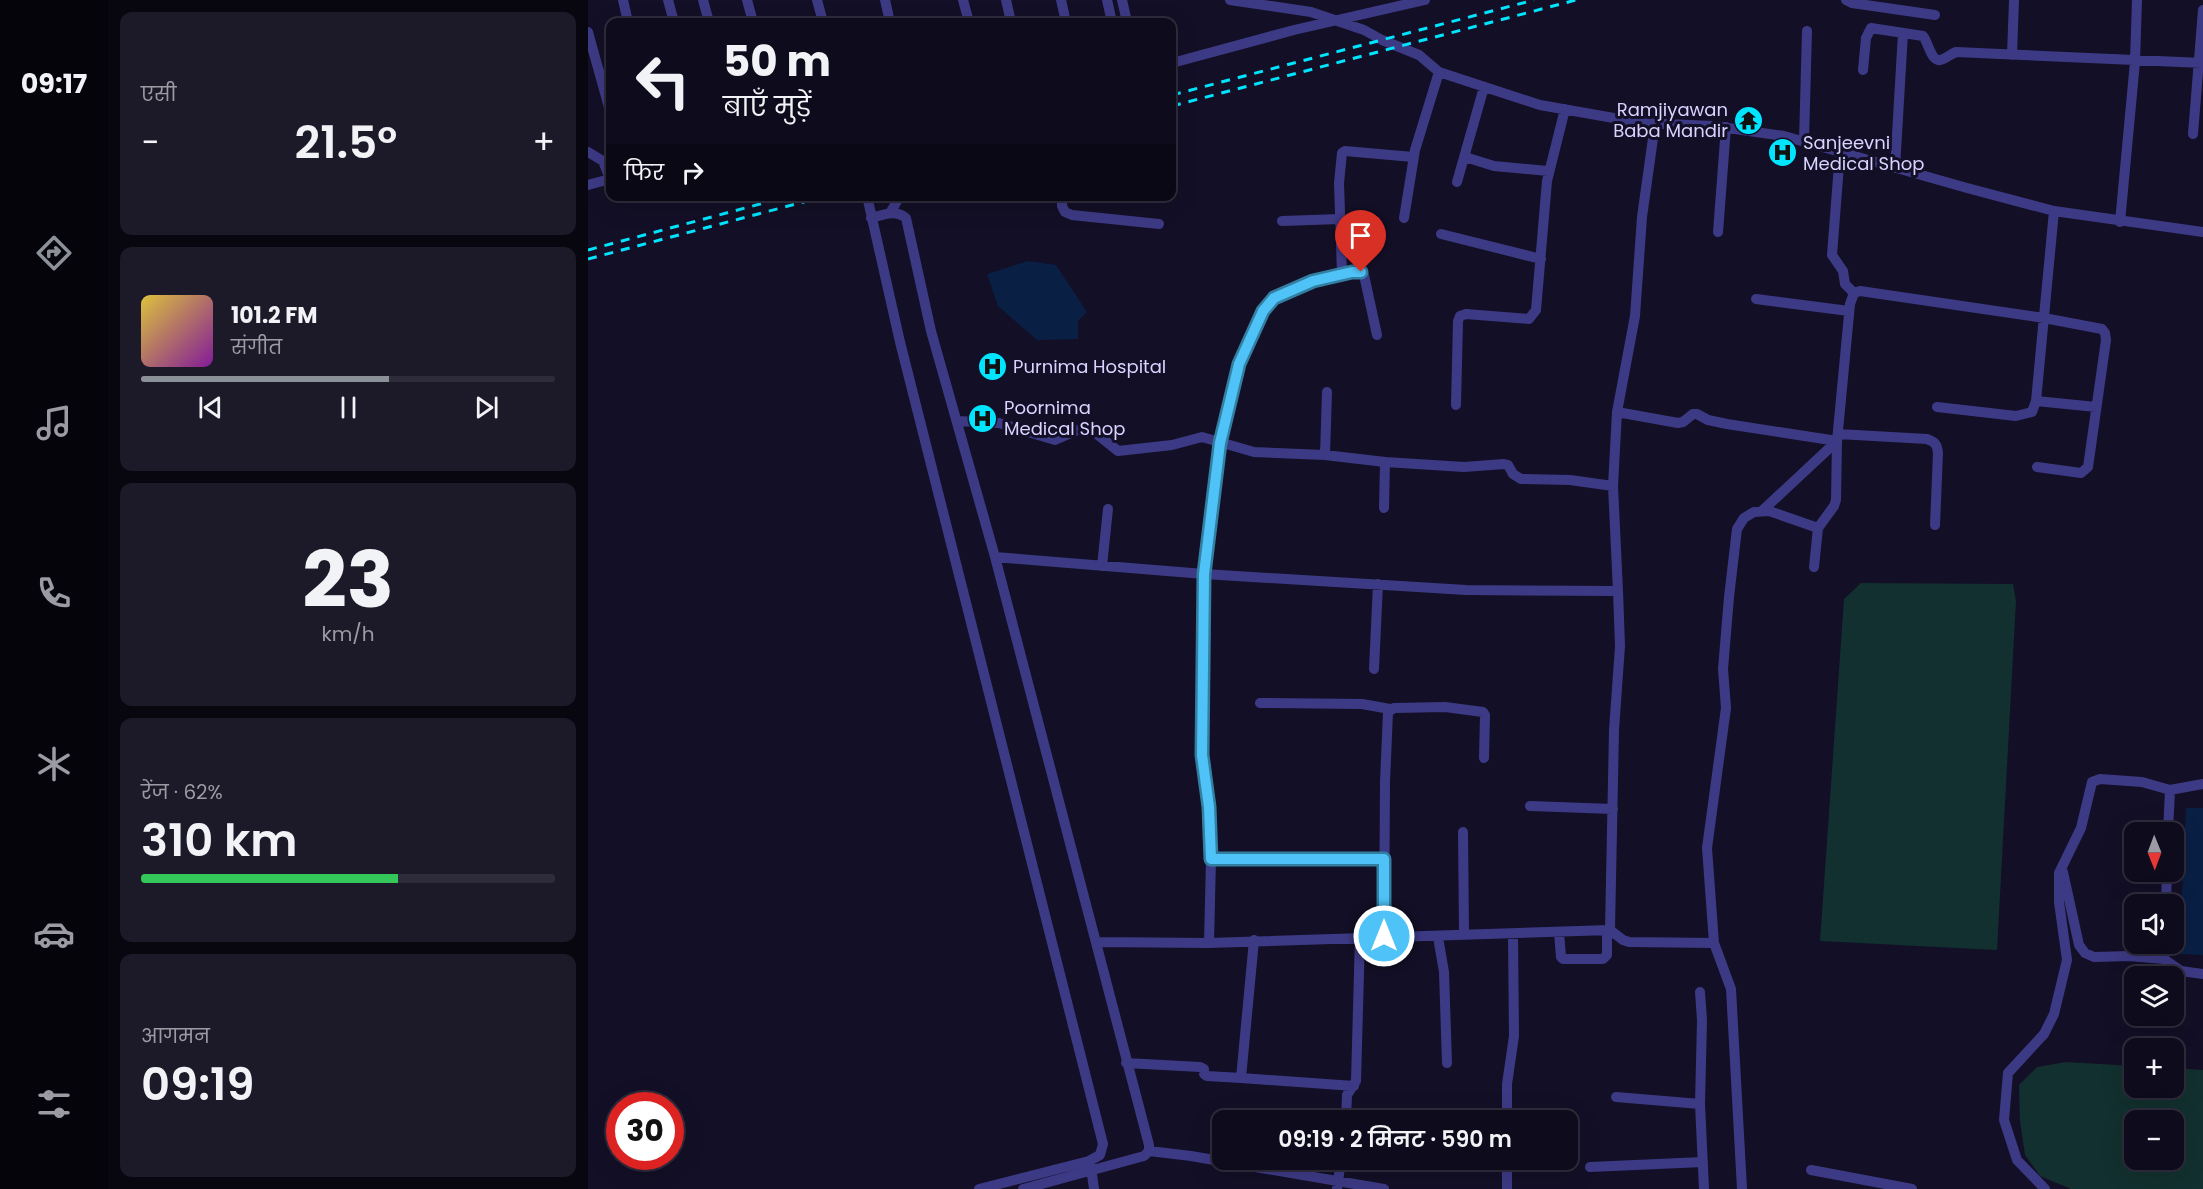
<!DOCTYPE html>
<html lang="hi">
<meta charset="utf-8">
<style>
body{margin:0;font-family:Poppins,"Noto Sans Devanagari",sans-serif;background:#1c1929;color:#f1f3f6;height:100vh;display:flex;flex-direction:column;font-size:22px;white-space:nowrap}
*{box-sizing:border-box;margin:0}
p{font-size:20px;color:#9b9ba3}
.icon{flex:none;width:33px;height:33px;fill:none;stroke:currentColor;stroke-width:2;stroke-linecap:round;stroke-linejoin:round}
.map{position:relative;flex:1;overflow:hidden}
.details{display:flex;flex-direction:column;gap:12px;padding:12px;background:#08060f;width:480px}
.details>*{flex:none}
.banner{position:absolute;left:18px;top:18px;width:570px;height:183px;border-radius:12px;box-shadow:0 6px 24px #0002,0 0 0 2px #2e2b3b;background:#0e0b1c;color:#f1f3f6;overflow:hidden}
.needle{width:39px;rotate:179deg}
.fabs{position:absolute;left:1536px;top:822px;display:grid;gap:12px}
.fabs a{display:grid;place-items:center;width:60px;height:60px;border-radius:12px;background:#0e0b1c;box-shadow:0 6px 24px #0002,0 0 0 2px #2e2b3b;font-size:30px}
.speed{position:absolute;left:18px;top:1092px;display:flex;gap:12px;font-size:30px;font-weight:700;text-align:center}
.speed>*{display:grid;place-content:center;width:78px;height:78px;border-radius:50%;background:#0e0b1c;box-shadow:0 6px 24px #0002,0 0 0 2px #2e2b3b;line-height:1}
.speed .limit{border:9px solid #d22;background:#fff;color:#111}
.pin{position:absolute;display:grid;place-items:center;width:51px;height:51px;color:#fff;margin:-62px -26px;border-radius:50% 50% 50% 0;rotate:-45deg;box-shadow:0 0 6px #0007}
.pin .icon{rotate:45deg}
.me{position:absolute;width:66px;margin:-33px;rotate:0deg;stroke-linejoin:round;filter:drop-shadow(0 0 4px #0008)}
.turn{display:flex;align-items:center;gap:21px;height:126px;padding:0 18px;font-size:27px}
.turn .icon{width:78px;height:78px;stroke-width:2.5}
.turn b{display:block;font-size:42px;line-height:51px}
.then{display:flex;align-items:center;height:57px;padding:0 18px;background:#0003;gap:12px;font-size:22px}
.big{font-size:45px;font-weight:600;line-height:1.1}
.details .widget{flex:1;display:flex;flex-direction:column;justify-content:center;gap:9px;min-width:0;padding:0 21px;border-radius:12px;background:#1c1929}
.details .dial{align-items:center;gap:0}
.dial b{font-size:78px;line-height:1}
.song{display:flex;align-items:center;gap:18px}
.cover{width:72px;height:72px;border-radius:9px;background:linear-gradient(135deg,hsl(50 70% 55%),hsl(290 70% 35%))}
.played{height:6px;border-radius:3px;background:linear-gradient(90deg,#8c9099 60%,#2e2b3b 60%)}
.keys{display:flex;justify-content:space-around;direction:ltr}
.heat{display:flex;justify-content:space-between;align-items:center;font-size:33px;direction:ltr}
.charge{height:9px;border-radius:4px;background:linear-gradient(90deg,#34c759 62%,#2e2b3b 0)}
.trip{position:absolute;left:624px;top:1110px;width:366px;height:60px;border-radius:12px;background:#0e0b1c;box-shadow:0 6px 24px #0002,0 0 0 2px #2e2b3b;font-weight:600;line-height:60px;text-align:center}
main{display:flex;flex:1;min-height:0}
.tabs{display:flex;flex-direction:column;width:108px;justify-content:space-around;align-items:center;background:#06040b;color:#9b9ba3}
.tabs .icon{width:42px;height:42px}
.tabs .current{color:#8c9099}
.tabs b{font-size:27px;color:#f1f3f6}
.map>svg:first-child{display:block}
.green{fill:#12302f;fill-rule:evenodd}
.water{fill:#0a1f44}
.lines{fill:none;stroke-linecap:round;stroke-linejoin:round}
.minor{stroke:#3d3a85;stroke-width:10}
.rail{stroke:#00e5ff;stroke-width:3;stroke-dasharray:9 8;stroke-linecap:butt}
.route-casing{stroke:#337fa1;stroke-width:15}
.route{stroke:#4fc3f7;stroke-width:10}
.labels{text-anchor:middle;stroke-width:6;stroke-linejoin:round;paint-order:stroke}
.poi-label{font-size:18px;fill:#d9d4ff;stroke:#130f26;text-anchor:start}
</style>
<main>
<nav class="tabs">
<b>09:17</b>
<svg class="icon current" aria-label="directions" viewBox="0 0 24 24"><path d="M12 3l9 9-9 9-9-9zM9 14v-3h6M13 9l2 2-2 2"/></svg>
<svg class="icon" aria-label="music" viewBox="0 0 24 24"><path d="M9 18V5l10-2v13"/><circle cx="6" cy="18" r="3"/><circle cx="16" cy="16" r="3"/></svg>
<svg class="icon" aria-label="phone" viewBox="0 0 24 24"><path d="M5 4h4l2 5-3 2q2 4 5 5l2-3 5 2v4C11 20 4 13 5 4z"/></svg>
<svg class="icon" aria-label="climate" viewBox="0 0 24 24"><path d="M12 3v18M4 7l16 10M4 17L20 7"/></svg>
<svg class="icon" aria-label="car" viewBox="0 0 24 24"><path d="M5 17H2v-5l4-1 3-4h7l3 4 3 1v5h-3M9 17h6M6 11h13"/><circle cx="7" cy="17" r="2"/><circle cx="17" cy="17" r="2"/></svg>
<svg class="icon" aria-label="filters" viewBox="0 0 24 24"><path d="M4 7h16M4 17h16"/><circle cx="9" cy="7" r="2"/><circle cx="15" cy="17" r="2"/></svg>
</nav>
<section class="details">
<div class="widget"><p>एसी</p>
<div class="heat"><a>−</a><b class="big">21.5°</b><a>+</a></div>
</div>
<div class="widget">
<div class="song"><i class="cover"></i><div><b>101.2 FM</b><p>संगीत</p></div></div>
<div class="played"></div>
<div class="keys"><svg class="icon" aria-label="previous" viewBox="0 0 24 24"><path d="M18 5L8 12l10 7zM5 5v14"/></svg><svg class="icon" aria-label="pause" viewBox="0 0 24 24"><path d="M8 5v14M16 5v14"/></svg><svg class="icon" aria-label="next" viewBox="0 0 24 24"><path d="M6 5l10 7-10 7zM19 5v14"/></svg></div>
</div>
<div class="widget dial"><b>23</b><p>km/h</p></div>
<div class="widget"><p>रेंज · 62%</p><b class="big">310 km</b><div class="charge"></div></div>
<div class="widget"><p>आगमन</p><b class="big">09:19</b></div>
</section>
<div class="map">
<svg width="1615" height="1189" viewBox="0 0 1615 1189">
<rect width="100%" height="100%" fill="#130f26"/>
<path class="green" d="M 1273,583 L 1425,584 L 1428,601 L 1409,950 L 1232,941 L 1256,599 Z
M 1478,1062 L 1546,1066 L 1546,1088 L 1586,1088 L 1586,1068 L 1615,1070 L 1615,1189 L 1483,1189 L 1452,1176 L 1437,1155 L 1432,1121 L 1431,1085 L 1449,1067 ZM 1546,1120 L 1586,1120 L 1586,1160 L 1546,1160 Z"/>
<path class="water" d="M 440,261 L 468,265 L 499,312 L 490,321 L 490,339 L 449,340 L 410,306 L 399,274 Z
M 1598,808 L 1615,808 L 1615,955 L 1591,954 Z"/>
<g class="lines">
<path class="minor" d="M 35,0 L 40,22
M 80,0 L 86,22
M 115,0 L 121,22
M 159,0 L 165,22
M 229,0 L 235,22
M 297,0 L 302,22
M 375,0 L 381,22
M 418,0 L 423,22
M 473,0 L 478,22
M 519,0 L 524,22
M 534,0 L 539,22
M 642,0 L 723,12 L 776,30 L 794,40 L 831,55 L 851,72 L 952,105 L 1054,123 L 1126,126 L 1196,136 L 1379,188 L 1466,211 L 1615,232
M 1258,0 L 1264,3 L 1347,15
M 0,32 L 22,111
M 1424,55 L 1426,0
M 584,63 L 706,30 L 837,0
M 1275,70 L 1278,38 L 1283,28 L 1335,36 C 1341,43 1343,65 1355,59 C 1360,57 1363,54 1368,52 L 1615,63
M 1605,134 L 1615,10
M 1216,141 L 1219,31
M 0,152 L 15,161 L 22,179
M 1252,152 L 1244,255 L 1255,271 L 1257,284 L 1266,293
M 877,157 L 906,166 L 960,171
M 1307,168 L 1315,33
M 869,182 L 896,87
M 0,185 L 22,179
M 279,196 L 312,342 L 515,1144 L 512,1155 L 501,1161 L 391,1189
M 474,196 L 474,206 L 477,212 L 484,215 L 571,224
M 302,213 L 312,196
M 283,218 C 295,215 307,209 318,218 L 343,331 L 407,557 L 561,1145 L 561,1151 L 556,1156 L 435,1189
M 816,218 L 827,150 L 851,72
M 694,221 L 752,219
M 1532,222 L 1547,62 L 1549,0
M 1130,232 L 1138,127
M 853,234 L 953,259
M 754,274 L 751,183 L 754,153 L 757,151 L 825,157
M 1168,299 L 1261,311
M 1448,401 L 1508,407
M 868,405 L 870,321 L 872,316 L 878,314 L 941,319 L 948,310 L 959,181 L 977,109
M 1349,407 L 1428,416 L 1444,412 L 1448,401 L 1466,211
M 1029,412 L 1047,316 L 1054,217 L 1067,124
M 369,421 L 411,423 L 467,440 L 499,426 L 530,451 L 584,445 L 614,437 L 666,452 L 737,455 L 797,462 L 796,508
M 1250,434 L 1339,439 C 1347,442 1349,444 1350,453 L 1347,525
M 737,455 L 739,392
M 797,462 L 876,467 L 916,464 L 920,465 L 925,474 L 933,479 L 982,480 L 1025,486
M 1174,511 L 1249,441
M 407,557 L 616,574 L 878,590 L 1030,591 L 1025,486 L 1029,412 L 1090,423 L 1095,422 L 1105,414 L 1109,414 L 1120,420 L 1139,424 L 1249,441
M 514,566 L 520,509
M 1226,567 L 1230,528 L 1246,506 L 1248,500 L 1249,441 L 1262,304 L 1266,293 L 1272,291 L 1456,318 L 1514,329 L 1517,333 L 1518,340 L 1500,467 L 1493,473 L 1449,467
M 786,669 L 790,584
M 672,703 L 774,704 L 802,709
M 942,806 L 1025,809
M 875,832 L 876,933
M 1580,832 L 1582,790
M 623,859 L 796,859
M 1475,872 L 1491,945 L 1497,953 L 1506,957 L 1541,956 L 1576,959
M 1578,904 L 1579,872
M 1022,930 L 1026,730 L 1032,646 L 1030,591
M 971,932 L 973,957 L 975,959 L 1015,959 L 1019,955 L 1019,930
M 796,936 L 797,782 L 800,712 L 806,708 L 857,707 L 895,712 L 897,715 L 896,758
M 850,937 L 856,972 L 859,1063
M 508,942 L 621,943 L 1022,930 L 1035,940 L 1041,942 L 1126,943
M 621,943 L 623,859 L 621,807 L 614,755 L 614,729 L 616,574 L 632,443 L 651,364 L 678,305 L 686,298 L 725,281 L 764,272 L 773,272 L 776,275 L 789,335
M 1577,944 L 1576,959 L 1593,971 L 1615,974
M 1112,992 L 1114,1020 L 1112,1104 L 1116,1189
M 538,1063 L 612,1067 L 616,1069 L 616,1074 L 619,1076 L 653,1078 L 666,940
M 653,1078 L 766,1086
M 1028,1097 L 1112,1104
M 758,1120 L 759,1095 L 768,1081 L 772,937
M 919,1120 L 919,1084 L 926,1036 L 925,934
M 561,1151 L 603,1156 L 796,1189
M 503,1167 L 506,1189
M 1002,1167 L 1115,1162
M 1223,1170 L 1324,1189
M 749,1189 L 753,1160
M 919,1189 L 919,1160
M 1154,1189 L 1143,989 L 1126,943 L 1119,848 L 1138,708 L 1135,669 L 1141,597 L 1149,529 L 1156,518 L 1166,512 L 1181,511 L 1230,528
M 1457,1189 L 1429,1160 L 1416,1120 L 1420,1073 L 1456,1034 L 1466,1014 L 1479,960 L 1471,902 L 1471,873 L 1493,828 L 1504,782 L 1512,779 L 1554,782 L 1582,790 L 1615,784"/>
<path class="rail" d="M 584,95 L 946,0
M 584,106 L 988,0
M 0,250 L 202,196
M 0,259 L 238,196"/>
</g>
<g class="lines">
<defs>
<path id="route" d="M 773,272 L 764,272 L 725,281 L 686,298 L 675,311 L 651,364 L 632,443 L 616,574 L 614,755 L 621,807 L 623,859 L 796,859 L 796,936"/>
</defs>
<use href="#route" class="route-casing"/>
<use href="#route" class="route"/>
</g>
<defs>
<symbol id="temple-disc" viewBox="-11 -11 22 22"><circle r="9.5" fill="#00e5ff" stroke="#130f26"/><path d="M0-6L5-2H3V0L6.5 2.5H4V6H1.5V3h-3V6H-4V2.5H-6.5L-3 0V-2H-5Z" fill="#111"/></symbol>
<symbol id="hospital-disc" viewBox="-11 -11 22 22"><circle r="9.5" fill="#00e5ff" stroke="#130f26"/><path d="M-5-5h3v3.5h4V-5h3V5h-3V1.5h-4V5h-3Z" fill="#111"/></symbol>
</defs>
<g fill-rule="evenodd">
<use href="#temple-disc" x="1144" y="104" width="33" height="33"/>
<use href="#hospital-disc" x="1178" y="136" width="33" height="33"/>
<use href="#hospital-disc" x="388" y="350" width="33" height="33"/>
<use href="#hospital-disc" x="378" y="402" width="33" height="33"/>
</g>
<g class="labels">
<g class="poi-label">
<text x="1140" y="116" text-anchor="end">Ramjiyawan<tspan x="1140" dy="21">Baba Mandir</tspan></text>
<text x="1215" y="149">Sanjeevni<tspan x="1215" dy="21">Medical Shop</tspan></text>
<text x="425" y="373">Purnima Hospital</text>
<text x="416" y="414">Poornima<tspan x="416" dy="21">Medical Shop</tspan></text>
</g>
</g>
</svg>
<div class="fabs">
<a><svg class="needle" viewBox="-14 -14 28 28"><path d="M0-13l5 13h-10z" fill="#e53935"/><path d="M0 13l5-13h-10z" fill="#9b9ba3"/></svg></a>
<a><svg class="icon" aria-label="sound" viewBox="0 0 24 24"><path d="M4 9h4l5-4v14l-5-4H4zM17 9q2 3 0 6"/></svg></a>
<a><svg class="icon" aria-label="layers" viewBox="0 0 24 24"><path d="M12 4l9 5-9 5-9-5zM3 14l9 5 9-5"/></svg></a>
<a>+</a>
<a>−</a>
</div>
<div class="speed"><div class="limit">30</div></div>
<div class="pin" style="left:773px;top:272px;background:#d93025"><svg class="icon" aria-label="arrive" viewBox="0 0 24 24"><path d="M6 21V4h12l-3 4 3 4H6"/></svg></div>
<svg class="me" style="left:796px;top:936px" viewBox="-20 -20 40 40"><circle r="17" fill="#4fc3f7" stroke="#fff" stroke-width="3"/><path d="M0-11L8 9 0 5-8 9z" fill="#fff"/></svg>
<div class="trip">09:19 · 2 मिनट · 590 m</div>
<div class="banner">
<div class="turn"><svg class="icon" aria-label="left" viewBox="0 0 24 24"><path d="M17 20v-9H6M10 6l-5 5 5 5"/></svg><div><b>50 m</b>बाएँ मुड़ें</div></div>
<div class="then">फिर<svg class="icon" aria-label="right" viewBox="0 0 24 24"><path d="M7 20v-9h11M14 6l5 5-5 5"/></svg></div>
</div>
</div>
</main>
